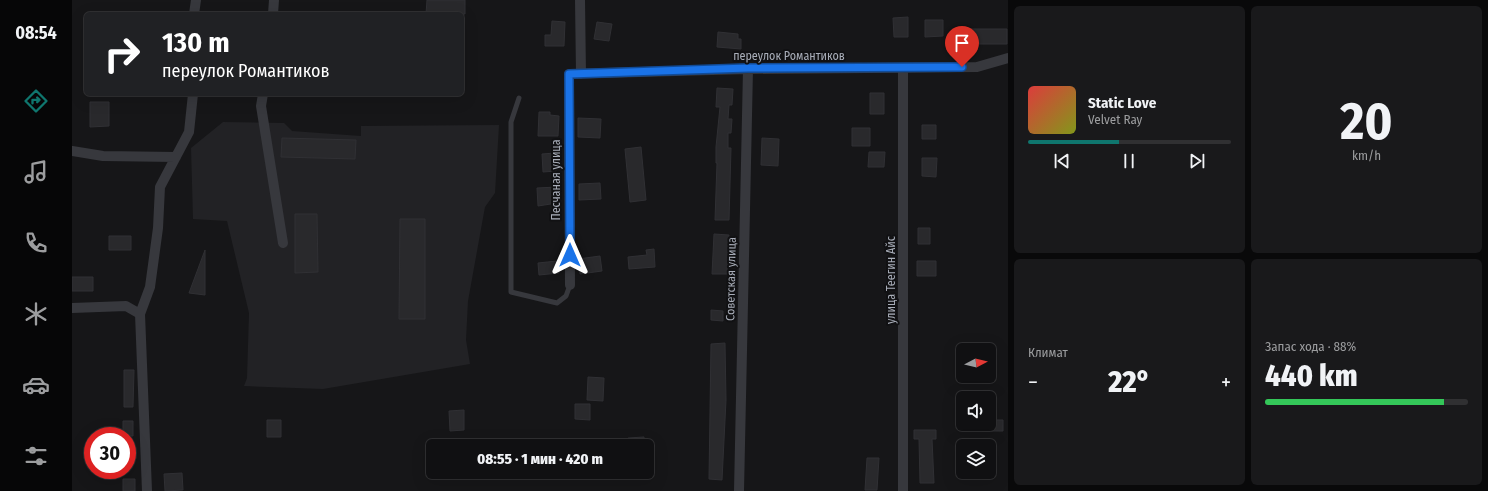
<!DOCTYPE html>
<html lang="ru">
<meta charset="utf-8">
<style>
body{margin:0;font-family:"Fira Sans Condensed",sans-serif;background:#19191b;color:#f1f3f6;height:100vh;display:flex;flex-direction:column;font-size:15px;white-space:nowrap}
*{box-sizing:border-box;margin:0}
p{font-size:13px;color:#9c9d9f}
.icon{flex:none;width:22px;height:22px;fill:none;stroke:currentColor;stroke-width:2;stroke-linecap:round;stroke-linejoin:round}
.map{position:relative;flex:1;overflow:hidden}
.drawer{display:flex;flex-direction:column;gap:6px;padding:6px;background:#09090a;width:480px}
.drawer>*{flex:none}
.guide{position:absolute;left:12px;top:12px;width:380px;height:84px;border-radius:6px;box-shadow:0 4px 16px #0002,0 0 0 1px #303032;background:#202124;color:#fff;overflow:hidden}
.needle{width:26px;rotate:83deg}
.controls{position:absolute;left:884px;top:343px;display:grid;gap:8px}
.controls a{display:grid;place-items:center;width:40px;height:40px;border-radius:6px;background:#101012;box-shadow:0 4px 16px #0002,0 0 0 1px #303032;font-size:20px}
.speed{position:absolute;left:12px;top:427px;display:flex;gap:8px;font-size:20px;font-weight:700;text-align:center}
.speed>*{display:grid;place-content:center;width:52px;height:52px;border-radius:50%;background:#101012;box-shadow:0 4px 16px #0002,0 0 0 1px #303032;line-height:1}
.speed .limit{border:6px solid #d22;background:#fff;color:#111}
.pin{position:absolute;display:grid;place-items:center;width:34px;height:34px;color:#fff;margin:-41px -17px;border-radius:50% 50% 50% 0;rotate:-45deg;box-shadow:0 0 4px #0007}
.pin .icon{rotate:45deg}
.me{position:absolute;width:44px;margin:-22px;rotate:0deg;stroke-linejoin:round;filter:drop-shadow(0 0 3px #0008)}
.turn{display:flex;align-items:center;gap:14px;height:84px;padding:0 12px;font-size:18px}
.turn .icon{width:52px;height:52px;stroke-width:2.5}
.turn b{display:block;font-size:28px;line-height:34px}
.big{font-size:30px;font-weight:800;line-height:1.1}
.drawer .card{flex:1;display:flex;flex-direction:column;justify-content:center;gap:6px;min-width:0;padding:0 14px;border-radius:6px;background:#19191b}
.drawer .dial{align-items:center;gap:0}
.dial b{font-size:52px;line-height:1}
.song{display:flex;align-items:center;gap:12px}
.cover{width:48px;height:48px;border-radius:6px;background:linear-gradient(135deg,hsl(0 70% 55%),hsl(70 70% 35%))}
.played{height:4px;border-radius:2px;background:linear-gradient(90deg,#0f766e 45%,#303032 45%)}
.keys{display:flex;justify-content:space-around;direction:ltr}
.heat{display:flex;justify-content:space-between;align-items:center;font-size:22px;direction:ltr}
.charge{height:6px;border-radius:3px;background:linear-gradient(90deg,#34c759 88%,#303032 0)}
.drawer .tiles{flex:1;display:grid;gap:6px;grid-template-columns:repeat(2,1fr)}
.trip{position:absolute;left:354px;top:439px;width:228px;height:40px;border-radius:6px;background:#101012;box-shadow:0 4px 16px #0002,0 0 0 1px #303032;font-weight:800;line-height:40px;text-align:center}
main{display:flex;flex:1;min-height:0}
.tabs{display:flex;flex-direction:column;width:72px;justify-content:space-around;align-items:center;background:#060607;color:#9c9d9f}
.tabs .icon{width:28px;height:28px}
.tabs .selected{color:#0f766e}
.tabs b{font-size:18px;color:#f1f3f6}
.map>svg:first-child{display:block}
.built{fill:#222225}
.building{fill:#29292c;stroke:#303034}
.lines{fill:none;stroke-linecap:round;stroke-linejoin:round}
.service{stroke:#37383d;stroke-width:5}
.minor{stroke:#37383d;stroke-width:10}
.route-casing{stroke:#114b97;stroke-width:10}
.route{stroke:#1a73e8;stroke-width:7}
.labels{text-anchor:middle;stroke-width:4;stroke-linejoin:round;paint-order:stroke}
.street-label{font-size:12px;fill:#a8adb8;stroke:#111113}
</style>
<main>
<nav class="tabs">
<b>08:54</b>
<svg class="icon selected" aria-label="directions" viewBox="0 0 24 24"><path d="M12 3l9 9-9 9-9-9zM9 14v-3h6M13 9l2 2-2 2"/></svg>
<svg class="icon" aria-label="music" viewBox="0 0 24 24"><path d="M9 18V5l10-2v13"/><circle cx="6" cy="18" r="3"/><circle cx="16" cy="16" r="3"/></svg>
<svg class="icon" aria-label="phone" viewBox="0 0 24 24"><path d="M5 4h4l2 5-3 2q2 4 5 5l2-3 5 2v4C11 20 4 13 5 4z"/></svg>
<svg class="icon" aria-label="climate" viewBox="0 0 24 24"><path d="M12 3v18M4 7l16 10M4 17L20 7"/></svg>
<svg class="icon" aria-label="car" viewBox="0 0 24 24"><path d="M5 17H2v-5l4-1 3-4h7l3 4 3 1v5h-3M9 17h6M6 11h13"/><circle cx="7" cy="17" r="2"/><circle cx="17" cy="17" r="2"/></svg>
<svg class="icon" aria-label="filters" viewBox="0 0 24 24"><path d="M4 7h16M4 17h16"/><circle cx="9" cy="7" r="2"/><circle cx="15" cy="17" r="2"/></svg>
</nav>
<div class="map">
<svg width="936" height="491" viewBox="0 0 936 491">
<rect width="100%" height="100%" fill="#161618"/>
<path class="built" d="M 151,122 L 212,123 L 220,131 L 289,136 L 289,126 L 427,125 L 423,193 L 413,207 L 396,301 L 394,340 L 398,364 L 251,389 L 172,386 L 175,378 L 177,313 L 155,221 L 121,219 L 119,148 Z"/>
<path class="building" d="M 355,0 L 393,0 L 393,14 L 354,14 Z
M 836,17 L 836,37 L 822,37 L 821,18 Z
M 853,20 L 871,20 L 871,36 L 853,37 Z
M 480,21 L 493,22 L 492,46 L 473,46 L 473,35 L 479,35 Z
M 525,22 L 540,24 L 537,41 L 522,39 Z
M 893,29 L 935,29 L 935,44 L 905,44 L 905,47 L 892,47 Z
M 646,32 L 666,34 L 666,39 L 669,39 L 669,49 L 645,47 Z
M 645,88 L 661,89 L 660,105 L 657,105 L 656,119 L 660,119 L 659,133 L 656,133 L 656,148 L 659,148 L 657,220 L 643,220 L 645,163 L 644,163 L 644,147 L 648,107 L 644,107 Z
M 798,93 L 812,93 L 812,114 L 798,114 Z
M 18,102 L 37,102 L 37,126 L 18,127 Z
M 467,112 L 478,112 L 478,115 L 487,116 L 486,136 L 466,136 Z
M 506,118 L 529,119 L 528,138 L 506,137 Z
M 850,125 L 864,125 L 864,139 L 850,139 Z
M 780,128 L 798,128 L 798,146 L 780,146 Z
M 210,138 L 284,140 L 283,159 L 209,157 Z
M 690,138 L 707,139 L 706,166 L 689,165 Z
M 569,147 L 574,200 L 558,202 L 553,149 Z
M 797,152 L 813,152 L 812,167 L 796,167 Z
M 483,153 L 484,171 L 471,172 L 470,154 Z
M 850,158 L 865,158 L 864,177 L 850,176 Z
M 528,183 L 529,199 L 507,200 L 507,184 Z
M 485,187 L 485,203 L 466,206 L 465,188 Z
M 223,214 L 245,214 L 246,272 L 223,273 Z
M 328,219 L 353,219 L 353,319 L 327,319 Z
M 846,228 L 858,228 L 858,244 L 846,244 Z
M 642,234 L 657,235 L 655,274 L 640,274 Z
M 37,236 L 59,236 L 59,250 L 37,250 Z
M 582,249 L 583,267 L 557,269 L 556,257 L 575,255 L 574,250 Z
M 133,250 L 133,295 L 117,293 Z
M 528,256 L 530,271 L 508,274 L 506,259 Z
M 485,261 L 487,273 L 467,275 L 466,263 Z
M 845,261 L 864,261 L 864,276 L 845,276 Z
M 0,277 L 21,277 L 21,291 L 0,291 Z
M 639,310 L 651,311 L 651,321 L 639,320 Z
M 653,343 L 654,400 L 650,480 L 637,479 L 639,344 Z
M 52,370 L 62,370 L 61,407 L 52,407 Z
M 516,377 L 532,378 L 531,401 L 515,400 Z
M 503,404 L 518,404 L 518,420 L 503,419 Z
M 392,410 L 392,430 L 378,431 L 377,411 Z
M 195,420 L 209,420 L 209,437 L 195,437 Z
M 919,420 L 931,420 L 931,431 L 919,431 Z
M 51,421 L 61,421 L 61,436 L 51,436 Z
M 842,430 L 864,430 L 864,439 L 860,439 L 862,483 L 848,483 L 847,439 L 842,439 Z
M 572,437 L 572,446 L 557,446 L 556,438 Z
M 795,458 L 807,458 L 805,490 L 793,490 Z
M 110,473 L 111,490 L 93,491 L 92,474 Z
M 51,479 L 63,479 L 63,491 L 51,491 Z"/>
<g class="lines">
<path class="service" d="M 447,98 L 439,122 L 439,292 L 485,303 L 494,296 L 498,285"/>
<path class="minor" d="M 508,0 L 509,74
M 122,14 L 124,0
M 201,14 L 202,0
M 831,68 L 831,491
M 191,94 L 189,106 L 211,243
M 0,151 L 31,156 L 104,157
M 498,285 L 497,74 L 676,69 L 905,67 L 936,58
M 0,308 L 54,306 L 68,314
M 75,491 L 68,314 L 78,287 L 86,228 L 88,187 L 117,132 L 121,94
M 667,491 L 676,69"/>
</g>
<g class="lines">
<defs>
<path id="route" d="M 498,255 L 497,74 L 676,68 L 890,67"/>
</defs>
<use href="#route" class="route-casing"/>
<use href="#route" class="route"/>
</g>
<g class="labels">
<g class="street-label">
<text x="717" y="60">переулок Романтиков</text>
<text transform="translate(484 180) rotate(-90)" y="4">Песчаная улица</text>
<text transform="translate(659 279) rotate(-89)" y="4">Советская улица</text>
<text transform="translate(819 280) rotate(-90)" y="4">улица Теегин Айс</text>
</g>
</g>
</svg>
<div class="controls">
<a><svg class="needle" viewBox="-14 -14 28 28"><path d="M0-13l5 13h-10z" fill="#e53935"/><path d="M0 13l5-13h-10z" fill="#9c9d9f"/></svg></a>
<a><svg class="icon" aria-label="sound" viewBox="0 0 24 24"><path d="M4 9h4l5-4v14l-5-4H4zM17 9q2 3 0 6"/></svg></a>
<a><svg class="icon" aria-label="layers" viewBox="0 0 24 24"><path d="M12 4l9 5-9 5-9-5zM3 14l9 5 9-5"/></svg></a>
</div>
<div class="speed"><div class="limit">30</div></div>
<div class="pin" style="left:890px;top:67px;background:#d93025"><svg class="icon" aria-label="arrive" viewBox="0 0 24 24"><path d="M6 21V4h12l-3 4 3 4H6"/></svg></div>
<svg class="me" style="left:498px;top:255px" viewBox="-20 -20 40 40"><path d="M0-17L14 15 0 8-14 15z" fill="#1a73e8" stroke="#fff" stroke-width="4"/></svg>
<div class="trip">08:55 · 1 мин · 420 m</div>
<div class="guide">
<div class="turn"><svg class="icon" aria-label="right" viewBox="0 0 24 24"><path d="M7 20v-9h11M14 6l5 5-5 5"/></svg><div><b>130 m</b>переулок Романтиков</div></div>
</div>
</div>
<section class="drawer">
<div class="tiles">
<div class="card">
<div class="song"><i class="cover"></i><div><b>Static Love</b><p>Velvet Ray</p></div></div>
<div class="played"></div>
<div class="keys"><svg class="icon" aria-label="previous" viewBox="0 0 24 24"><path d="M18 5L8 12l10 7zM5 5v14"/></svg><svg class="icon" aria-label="pause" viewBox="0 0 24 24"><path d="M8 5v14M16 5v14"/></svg><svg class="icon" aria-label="next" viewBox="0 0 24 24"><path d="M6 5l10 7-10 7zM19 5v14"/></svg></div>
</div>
<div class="card dial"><b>20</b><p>km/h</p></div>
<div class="card"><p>Климат</p>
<div class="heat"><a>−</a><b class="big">22°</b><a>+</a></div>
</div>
<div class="card"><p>Запас хода · 88%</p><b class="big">440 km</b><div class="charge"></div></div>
</div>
</section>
</main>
